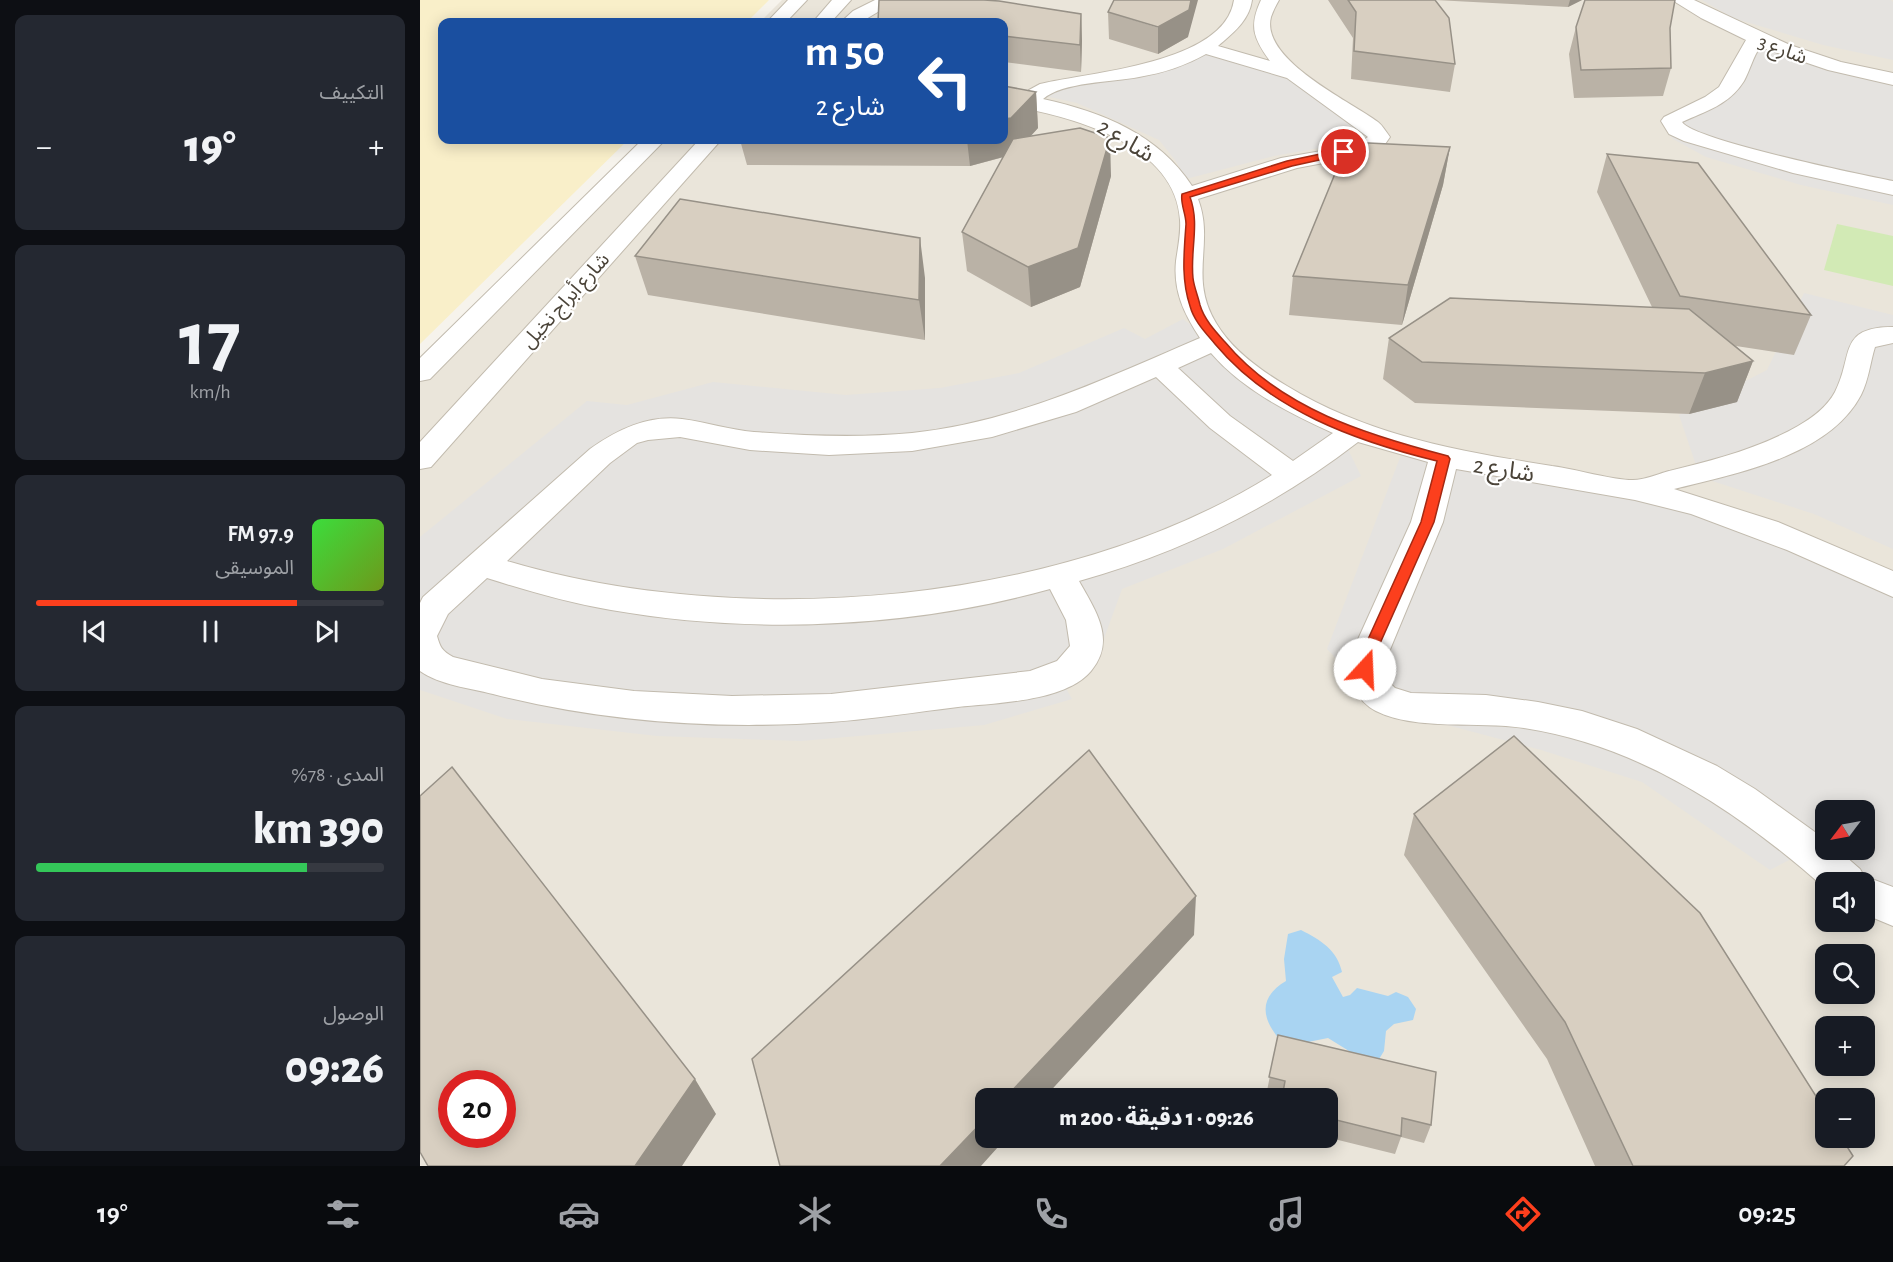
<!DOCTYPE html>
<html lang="ar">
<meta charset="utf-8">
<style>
body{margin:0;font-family:"Alegreya Sans","Noto Sans Arabic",sans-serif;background:#242831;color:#f1f3f6;direction:rtl;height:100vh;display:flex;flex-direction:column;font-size:22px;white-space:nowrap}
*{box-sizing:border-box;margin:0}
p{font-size:20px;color:#9ea1a6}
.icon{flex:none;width:33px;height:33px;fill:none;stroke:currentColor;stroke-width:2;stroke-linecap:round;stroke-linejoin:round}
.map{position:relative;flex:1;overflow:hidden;direction:ltr}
.drawer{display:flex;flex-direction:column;gap:15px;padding:15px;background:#0d0f14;width:420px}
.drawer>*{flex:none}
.top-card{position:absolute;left:18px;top:18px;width:570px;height:126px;border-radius:12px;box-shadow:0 3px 15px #0003;direction:rtl;background:#1a4fa0;color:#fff;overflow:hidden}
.needle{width:39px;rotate:238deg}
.fabs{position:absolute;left:1395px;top:800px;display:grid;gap:12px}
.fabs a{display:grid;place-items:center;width:60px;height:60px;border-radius:12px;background:#171b24;box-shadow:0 3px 15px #0003;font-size:30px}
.speed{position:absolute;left:18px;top:1070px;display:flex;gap:12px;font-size:30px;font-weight:700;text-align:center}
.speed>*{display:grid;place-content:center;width:78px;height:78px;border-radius:50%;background:#171b24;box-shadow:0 3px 15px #0003;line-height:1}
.speed .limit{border:9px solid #d22;background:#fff;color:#111}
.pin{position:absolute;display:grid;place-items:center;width:51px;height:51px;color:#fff;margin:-26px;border:3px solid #fff;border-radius:50%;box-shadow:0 2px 6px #0007}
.me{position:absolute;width:66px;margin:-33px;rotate:20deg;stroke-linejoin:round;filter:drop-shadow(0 0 4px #0008)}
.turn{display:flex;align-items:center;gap:21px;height:126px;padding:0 24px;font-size:27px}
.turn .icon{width:78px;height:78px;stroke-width:2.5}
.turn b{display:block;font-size:42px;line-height:51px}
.big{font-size:45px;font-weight:800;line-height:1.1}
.drawer .widget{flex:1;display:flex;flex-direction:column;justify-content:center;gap:9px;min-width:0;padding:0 21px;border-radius:12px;background:#242831}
.drawer .dial{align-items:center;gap:0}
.dial b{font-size:78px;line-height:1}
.song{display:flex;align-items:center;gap:18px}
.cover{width:72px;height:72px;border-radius:9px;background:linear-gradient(135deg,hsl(120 70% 55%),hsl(80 70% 35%))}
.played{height:6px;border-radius:3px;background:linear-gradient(90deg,#fc3f1d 75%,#363941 75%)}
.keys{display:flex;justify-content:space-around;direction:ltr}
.heat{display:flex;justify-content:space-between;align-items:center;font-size:33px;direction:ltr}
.charge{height:9px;border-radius:4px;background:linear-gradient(90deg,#34c759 78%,#363941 0)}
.trip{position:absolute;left:555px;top:1088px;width:363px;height:60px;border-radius:12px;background:#171b24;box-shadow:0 3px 15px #0003;font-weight:800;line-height:60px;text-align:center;direction:rtl}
.tab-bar{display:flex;height:96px;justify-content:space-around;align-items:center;background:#090b0e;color:#9ea1a6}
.tab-bar .icon{width:42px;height:42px}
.tab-bar .current{color:#fc3f1d}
.tab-bar b{font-size:27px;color:#f1f3f6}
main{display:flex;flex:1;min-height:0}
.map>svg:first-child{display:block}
.residential{fill:#eae5da;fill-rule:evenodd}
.green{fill:#d2eab5}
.sand{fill:#f9efc9}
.parking{fill:#e5e3e0;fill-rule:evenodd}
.water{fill:#a9d4f2}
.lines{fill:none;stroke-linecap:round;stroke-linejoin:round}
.minor-casing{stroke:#c2bbae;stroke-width:2}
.minor{fill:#fff;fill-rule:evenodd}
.wall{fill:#bab2a6}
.shaded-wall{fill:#979187}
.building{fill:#d8cfc1;stroke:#979187;stroke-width:1.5;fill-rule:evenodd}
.route{fill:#fc3f1d;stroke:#a42913;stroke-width:1.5}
.labels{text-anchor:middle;stroke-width:4.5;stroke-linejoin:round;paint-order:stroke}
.far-street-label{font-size:20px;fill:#4b4439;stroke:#fff}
.street-label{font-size:24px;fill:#4b4439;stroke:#fff}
</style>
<main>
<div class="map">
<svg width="1473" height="1166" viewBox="0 0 1473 1166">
<rect width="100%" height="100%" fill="#f6f3ec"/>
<path class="residential" d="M 362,0 L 1473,0 L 1473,1166 L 0,1166 L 0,375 L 227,140 L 584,140 L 584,22 L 340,22 ZM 1406,810 L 1444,810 L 1444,849 L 1406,849 ZM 1406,882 L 1444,882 L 1444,921 L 1406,921 ZM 1406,954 L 1444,954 L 1444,993 L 1406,993 ZM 1406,1026 L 1444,1026 L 1444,1065 L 1406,1065 ZM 32,1083 L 82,1083 L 82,1134 L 32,1134 ZM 566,1098 L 908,1098 L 908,1137 L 566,1137 ZM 1406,1098 L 1444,1098 L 1444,1137 L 1406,1137 Z"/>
<path class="green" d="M 1417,224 L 1473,236 L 1473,286 L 1404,270 Z"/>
<path class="sand" d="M 0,0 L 349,0 L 327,22 L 22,22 L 22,140 L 208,140 L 0,344 Z"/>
<path class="parking" d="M 1282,0 L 1471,0 L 1473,2 L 1473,60 L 1403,45 L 1313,18 Z
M 1328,42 L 1473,85 L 1473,205 L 1381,185 L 1286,157 L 1253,139 L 1243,125 L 1285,103 L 1306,84 Z
M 783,49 L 850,70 L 926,110 L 945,140 L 854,156 L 766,179 L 755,160 L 739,140 L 657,103 L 612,93 Z
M 1384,293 L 1473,315 L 1473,549 L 1394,514 L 1280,477 L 1259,415 L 1347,370 Z
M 763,319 L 925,443 L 941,476 L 803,549 L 702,589 L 682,644 L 633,665 L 652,699 L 564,725 L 381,741 L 237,736 L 87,719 L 0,690 L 0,537 L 167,401 L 207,405 L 293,382 L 426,395 L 520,388 L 599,373 L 704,328 L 725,339 Z
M 981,455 L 1143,477 L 1270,507 L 1450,583 L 1473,597 L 1473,907 L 1444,882 L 1377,856 L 1350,870 L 1222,782 L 1121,750 L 963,708 L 907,649 ZM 1406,810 L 1444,810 L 1444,849 L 1406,849 Z"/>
<path class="water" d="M 881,930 C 901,940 917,950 922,972 L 912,977 L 923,997 L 930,995 L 937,988 L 968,996 L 976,992 L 988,997 L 996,1009 L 993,1020 L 974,1024 L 966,1031 L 964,1051 L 956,1064 L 936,1066 L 929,1051 L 908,1038 L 888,1042 L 859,1039 C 841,1017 839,997 866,981 L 864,959 L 868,934 Z"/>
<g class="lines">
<defs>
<path id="minor" d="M 368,0 L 387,0 L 366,22 L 347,22 Z
M 412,0 L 431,0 L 411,22 L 393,22 Z
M 455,0 L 478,0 L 441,22 L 421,22 L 433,11 Z
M 814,0 L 832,0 C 829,21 813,33 798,46 L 850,61 C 833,38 829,26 841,0 L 859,0 C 856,5 853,11 851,17 C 840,60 932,102 958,122 C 963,126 966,132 970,137 L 963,147 L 951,154 L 877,168 L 778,199 C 795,243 768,277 796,323 C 812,350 840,370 867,386 C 949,436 1039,451 1132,466 C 1156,469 1191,480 1213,480 C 1224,480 1238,474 1249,471 C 1293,460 1338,449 1378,426 C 1392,418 1407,407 1415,392 C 1434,356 1417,327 1473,327 L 1473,343 L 1455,347 C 1450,363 1449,379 1441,395 C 1409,456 1315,474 1254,489 L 1358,522 L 1473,571 L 1473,597 L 1367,550 L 1271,514 L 1215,500 L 1036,469 L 1023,522 L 964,664 L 966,679 L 975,688 L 991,693 L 1066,695 L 1118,702 L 1162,711 L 1217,729 L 1297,766 L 1335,789 L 1406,840 L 1406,849 L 1417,849 L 1440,869 L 1444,876 L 1473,887 L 1473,926 L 1444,914 L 1444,882 L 1406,882 L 1406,889 C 1319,812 1221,746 1104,728 C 1058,721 996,731 956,711 C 936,701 927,678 930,657 L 991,522 L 1008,462 L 938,442 C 854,507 762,552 659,581 C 675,610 697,640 671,671 C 645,702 575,703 538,707 C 496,712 454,719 411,722 C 299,730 182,722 73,694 C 49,688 20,685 0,671 L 0,603 L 3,597 L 170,449 C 197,430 227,415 262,419 C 286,422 310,430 334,432 C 387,436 440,438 492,433 C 595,422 687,378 780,338 C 764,314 753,291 756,261 C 758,247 761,233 760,220 C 756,142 645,114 584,105 L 584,93 L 605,96 L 609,90 L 620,84 C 669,72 805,64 814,0 ZM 786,54 L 867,78 L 948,137 L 936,145 L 861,158 L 772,186 C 738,134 682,112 623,99 C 642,82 693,82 719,77 C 743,73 765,66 786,54 ZM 791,353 C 823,390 869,413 913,433 L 873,461 L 810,416 L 758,368 ZM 736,377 L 790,428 L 852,475 C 642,606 321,631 87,561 L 190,463 L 217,443 L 228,440 L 260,437 L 330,450 L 409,455 L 492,451 L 572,437 L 656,412 ZM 67,578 C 108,591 149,603 191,610 C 333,635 491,628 630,589 L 646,620 L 650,646 L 637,661 L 610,671 L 411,694 L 312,696 L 214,691 L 122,679 L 33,657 C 22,651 20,647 17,636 L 28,614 Z
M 1252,0 L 1274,0 L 1370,45 L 1421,62 L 1473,73 L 1473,85 L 1408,70 L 1340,47 C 1333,57 1330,70 1324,81 C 1309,105 1286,111 1262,122 C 1273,140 1443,175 1473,181 L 1473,195 L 1373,173 L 1264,141 L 1249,134 L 1241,121 L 1244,117 L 1285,97 L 1299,87 L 1326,40 L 1281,18 Z
M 222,140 L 245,140 L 10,379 L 0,381 L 0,358 Z
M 279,140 L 301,140 L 11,467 L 0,469 L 0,442 Z"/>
</defs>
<use href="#minor" class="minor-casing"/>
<use href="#minor" class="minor"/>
</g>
<path class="wall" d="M 908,0 L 1162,0 L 1148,7 L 1015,0 L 1035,64 L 1030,92 L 931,79 L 933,38 Z
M 688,12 L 768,37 L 738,54 L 689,39 Z
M 661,14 L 662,41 L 661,72 L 584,62 L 584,22 Z
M 1156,27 L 1250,28 L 1251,68 L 1243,96 L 1154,98 L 1149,54 Z
M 616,92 L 618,128 L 611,136 L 691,176 L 660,287 L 611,307 L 547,271 L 542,232 L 584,157 L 550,166 L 327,165 L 320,140 L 584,140 Z
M 1030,147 L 1023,185 L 982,325 L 869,315 L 873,276 Z
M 1187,154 L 1391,315 L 1374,355 L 1316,346 L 1333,361 L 1317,402 L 1269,414 L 995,403 L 963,379 L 969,338 L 1232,307 L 1177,192 Z
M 215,256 L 505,278 L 505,340 L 228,295 Z
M 994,814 L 1424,1166 L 1175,1166 L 1127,1059 L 984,855 Z
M 858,1035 L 1011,1125 L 1004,1143 L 981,1137 L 975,1154 L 906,1137 L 908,1137 L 908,1098 L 852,1098 L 846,1096 Z"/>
<path class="shaded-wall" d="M 771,0 L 778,0 L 768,37 L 738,54 L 738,27 Z
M 1150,0 L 1162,0 L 1148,7 Z
M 661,14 L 662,41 L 661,72 L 660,45 Z
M 616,92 L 618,128 L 594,154 L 550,166 L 547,140 L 584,140 L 584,119 Z
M 690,138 L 691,176 L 660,287 L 611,307 L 608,267 Z
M 1030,147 L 1023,185 L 982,325 L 988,285 Z
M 500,238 L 505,278 L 505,340 L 499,300 Z
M 1333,361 L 1317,402 L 1269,414 L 1285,373 Z
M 776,896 L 774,935 L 624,1098 L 585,1098 Z
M 275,1079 L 296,1114 L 262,1166 L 215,1166 Z
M 566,1118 L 566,1137 L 587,1137 L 561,1166 L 520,1166 Z"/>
<path class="building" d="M 459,0 L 564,0 L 579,1 L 661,14 L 660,45 L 584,36 L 584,22 L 458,22 Z
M 694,0 L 771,0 L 769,10 L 738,27 L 688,12 Z
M 928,0 L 1015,0 L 1029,18 L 1035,64 L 934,51 L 936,12 Z
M 1165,0 L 1255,0 L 1250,28 L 1251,68 L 1161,70 L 1156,27 Z
M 584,86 L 616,92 L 591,118 L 584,119 Z
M 660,128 L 690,138 L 658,248 L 608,267 L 542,232 L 593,139 Z
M 928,142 L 1030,147 L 988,285 L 873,276 Z
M 1187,154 L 1278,163 L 1391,315 L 1260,296 Z
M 260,199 L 500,238 L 499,300 L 215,256 Z
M 1030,298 L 1269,309 L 1333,361 L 1285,373 L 1002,362 L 969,338 Z
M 1094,736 L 1280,913 L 1406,1112 L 1406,1137 L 1421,1137 L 1433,1156 L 1424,1166 L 1213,1166 L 1145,1022 L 994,814 Z
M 669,750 L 776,896 L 585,1098 L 566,1098 L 566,1118 L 520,1166 L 360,1166 L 332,1059 Z
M 32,767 L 275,1079 L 215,1166 L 8,1166 L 0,1152 L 0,796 ZM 32,1083 L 82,1083 L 82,1134 L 32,1134 Z
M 858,1035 L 1016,1072 L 1011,1125 L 982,1118 L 981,1136 L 908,1118 L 908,1098 L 862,1098 L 865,1081 L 849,1077 Z"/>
<path class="route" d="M 924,149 L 927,150 L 927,154 L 872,166 L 770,197 C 780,224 770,250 773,278 C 774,287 778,296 780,305 C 784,319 795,331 805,342 C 861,409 947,435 1028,456 L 1030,459 L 1014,522 L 954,657 L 952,669 L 945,674 L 937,669 L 940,657 L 1001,522 L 1017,461 C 935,441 850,410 795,344 C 785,332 774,321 770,306 C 761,279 764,253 766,224 C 766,214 760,203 762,194 L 867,161 Z"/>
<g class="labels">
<g class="far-street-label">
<text transform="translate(1363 49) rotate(20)" y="7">شارع 3</text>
<text transform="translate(145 300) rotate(-48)" y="7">شارع أبراج نخيل</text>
</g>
<g class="street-label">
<text transform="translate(706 140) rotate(31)" y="8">شارع 2</text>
<text transform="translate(1084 469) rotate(9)" y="8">شارع 2</text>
</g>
</g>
</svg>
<div class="fabs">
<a><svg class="needle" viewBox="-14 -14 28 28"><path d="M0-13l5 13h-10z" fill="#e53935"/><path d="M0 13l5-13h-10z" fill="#9ea1a6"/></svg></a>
<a><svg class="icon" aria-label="sound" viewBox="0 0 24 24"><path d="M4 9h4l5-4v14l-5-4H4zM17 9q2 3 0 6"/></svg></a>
<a><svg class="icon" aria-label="search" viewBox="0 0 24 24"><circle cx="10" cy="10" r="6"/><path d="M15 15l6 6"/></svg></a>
<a>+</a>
<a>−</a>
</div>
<div class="speed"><div class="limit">20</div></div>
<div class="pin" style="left:924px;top:152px;background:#d93025"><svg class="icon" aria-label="arrive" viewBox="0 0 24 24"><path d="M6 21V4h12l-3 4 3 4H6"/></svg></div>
<svg class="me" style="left:945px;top:669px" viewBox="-20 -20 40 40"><circle r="19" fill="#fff"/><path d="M0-13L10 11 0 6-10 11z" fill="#fc3f1d"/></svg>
<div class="trip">09:26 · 1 دقيقة · 200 m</div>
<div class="top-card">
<div class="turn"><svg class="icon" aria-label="left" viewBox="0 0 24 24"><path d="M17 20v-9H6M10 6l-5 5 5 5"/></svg><div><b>50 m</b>شارع 2</div></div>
</div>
</div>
<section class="drawer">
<div class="widget"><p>التكييف</p>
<div class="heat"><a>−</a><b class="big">19°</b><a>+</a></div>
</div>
<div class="widget dial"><b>17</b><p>km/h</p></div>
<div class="widget">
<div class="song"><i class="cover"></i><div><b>97.9 FM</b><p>الموسيقى</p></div></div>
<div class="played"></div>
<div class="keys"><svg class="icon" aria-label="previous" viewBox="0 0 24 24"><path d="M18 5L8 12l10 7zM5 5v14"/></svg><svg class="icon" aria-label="pause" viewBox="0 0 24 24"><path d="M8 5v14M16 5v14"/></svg><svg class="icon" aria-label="next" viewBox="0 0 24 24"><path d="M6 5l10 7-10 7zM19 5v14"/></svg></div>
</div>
<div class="widget"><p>المدى · 78%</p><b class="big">390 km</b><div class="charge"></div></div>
<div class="widget"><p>الوصول</p><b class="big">09:26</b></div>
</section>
</main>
<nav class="tab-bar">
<b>09:25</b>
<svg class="icon current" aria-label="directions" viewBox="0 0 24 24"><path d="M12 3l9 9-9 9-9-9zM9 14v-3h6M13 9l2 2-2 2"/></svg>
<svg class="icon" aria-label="music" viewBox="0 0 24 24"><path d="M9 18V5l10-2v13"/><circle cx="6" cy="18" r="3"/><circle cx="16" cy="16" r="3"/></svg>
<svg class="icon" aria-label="phone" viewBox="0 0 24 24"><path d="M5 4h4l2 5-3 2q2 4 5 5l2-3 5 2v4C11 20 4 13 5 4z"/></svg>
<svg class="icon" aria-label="climate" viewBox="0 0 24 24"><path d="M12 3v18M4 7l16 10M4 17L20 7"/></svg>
<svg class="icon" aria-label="car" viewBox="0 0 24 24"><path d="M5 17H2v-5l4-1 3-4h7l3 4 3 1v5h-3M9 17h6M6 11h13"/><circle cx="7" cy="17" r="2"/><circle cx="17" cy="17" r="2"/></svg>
<svg class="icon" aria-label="filters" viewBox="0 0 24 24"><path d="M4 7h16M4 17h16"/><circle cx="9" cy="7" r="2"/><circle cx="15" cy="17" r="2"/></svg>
<b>19°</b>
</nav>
